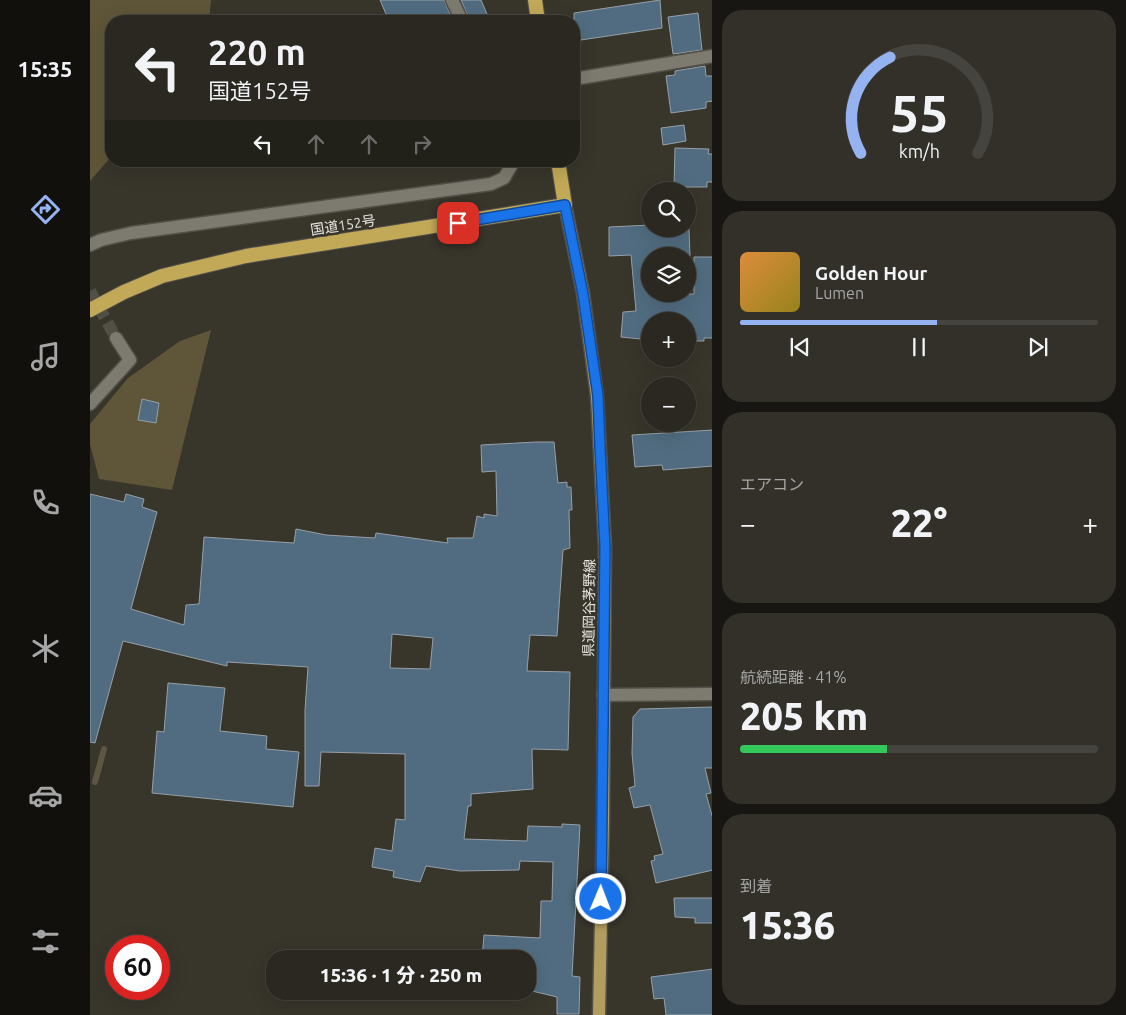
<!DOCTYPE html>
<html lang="ja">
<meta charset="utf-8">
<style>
body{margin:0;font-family:Ubuntu,"Noto Sans JP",sans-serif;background:#323029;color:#f1f3f6;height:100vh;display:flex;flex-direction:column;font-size:19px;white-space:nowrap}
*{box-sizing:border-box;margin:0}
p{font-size:16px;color:#a5a6a5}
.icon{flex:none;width:28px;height:28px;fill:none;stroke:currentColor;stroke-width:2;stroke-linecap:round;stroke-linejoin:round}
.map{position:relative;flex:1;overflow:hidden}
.panel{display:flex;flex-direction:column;gap:10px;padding:10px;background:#171612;width:414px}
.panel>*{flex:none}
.hud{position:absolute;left:15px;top:15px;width:475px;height:152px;border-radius:20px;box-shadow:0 5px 20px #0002,0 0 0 1px #46443e;background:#2a2820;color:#f1f3f6;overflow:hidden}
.buttons{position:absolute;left:551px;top:182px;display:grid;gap:10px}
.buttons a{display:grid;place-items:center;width:55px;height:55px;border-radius:50%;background:#2a2820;box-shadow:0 5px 20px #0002,0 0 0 1px #46443e;font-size:25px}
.speed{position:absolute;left:15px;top:935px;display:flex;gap:10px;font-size:25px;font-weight:700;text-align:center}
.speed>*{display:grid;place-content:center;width:65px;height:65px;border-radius:50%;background:#2a2820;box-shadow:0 5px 20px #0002,0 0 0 1px #46443e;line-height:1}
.speed .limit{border:8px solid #d22;background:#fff;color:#111}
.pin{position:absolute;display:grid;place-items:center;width:42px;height:42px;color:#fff;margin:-21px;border-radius:10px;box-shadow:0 2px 8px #0006}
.me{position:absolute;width:55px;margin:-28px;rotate:1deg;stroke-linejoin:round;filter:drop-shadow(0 0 4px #0008)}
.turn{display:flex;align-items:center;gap:18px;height:105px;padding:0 20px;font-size:22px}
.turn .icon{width:65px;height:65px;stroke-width:2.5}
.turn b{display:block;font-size:35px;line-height:42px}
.lanes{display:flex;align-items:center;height:48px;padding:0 20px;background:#0003;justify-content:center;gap:25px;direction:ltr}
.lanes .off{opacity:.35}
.big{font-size:38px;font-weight:800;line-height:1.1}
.panel .widget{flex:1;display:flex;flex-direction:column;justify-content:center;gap:8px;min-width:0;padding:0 18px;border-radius:20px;background:#323029}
.panel .dial{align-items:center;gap:0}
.dial svg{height:130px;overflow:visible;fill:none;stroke:#46443e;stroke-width:7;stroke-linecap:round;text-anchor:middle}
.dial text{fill:#f1f3f6;stroke:none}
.song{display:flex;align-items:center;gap:15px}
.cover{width:60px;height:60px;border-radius:8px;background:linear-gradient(135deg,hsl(30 70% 55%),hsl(50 70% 35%))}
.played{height:5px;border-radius:2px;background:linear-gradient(90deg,#95b2f1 55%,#46443e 55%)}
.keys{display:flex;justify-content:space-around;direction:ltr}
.heat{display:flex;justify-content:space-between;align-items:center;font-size:28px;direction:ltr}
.charge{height:8px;border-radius:4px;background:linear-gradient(90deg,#34c759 41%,#46443e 0)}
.trip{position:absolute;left:176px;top:950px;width:270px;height:50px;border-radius:20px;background:#2a2820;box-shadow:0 5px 20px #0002,0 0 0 1px #46443e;font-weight:800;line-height:50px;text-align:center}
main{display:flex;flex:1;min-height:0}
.menu{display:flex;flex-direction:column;width:90px;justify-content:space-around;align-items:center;background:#11100d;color:#a5a6a5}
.menu .icon{width:35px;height:35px}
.menu .on{color:#95b2f1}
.menu b{font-size:22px;color:#f1f3f6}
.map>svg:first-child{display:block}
.green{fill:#5f5639}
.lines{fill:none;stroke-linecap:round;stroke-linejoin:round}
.stream{stroke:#5c5643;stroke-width:6}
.building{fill:#516c80;stroke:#96a0a8;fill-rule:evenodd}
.minor-tunnel{stroke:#524f46;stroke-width:12;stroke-dasharray:12 6;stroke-linecap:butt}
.minor-casing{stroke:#535049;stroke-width:15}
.primary-casing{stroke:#535049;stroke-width:15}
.trunk-casing{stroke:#535049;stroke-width:16}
.minor{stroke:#7d7a6f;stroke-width:12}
.primary{stroke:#b19d5e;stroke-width:12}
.trunk{stroke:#c2a958;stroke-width:14}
.route-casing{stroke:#114b97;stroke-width:12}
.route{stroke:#1a73e8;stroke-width:9}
.labels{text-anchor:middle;stroke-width:5;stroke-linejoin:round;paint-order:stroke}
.street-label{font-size:14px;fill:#e7e5df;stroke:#38352b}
</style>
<main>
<nav class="menu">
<b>15:35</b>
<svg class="icon on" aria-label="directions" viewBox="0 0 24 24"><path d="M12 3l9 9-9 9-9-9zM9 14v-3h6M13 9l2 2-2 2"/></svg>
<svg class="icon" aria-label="music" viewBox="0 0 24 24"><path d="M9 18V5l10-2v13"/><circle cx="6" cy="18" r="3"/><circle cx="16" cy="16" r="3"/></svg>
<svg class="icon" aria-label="phone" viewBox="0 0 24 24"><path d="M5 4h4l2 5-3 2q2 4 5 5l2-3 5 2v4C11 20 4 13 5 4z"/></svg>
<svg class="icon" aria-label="climate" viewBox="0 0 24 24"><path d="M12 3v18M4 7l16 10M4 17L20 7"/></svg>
<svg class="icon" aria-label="car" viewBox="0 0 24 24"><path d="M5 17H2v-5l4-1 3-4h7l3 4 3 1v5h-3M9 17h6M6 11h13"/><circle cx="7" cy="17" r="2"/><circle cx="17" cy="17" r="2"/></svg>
<svg class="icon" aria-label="filters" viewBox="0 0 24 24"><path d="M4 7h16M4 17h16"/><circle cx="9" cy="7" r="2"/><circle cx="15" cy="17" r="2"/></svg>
</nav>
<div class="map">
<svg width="623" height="1015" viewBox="0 0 623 1015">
<rect width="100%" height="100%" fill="#38352b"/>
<path class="green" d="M 0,0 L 121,0 L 119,21 L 21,21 L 21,157 L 0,181 Z
M 121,330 L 82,490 L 9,479 L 0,444 L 0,424 L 38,378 L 90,341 Z"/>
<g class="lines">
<path class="stream" d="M 5,782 L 14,749"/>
</g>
<path class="building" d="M 290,0 L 354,0 L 363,21 L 299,21 Z
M 371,0 L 391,0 L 400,21 L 380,21 Z
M 570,0 L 572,28 L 484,41 L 484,13 Z
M 608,13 L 612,50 L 583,54 L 578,17 Z
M 615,66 L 616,76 L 623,76 L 623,101 L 616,102 L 616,108 L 581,113 L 576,76 L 585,75 L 585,71 Z
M 594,125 L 596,141 L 573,145 L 571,128 Z
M 585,148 L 619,149 L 618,154 L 623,154 L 623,182 L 617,182 L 617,187 L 584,187 Z
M 560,225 L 560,229 L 599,229 L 600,256 L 560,256 L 560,294 L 604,294 L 604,257 L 623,257 L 623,338 L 614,338 L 614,341 L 598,341 L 598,321 L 560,321 L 560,340 L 531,337 L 533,312 L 546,311 L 541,255 L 519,256 L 519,227 Z
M 52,399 L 69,403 L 66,423 L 48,420 Z
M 623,430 L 623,466 L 573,470 L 572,465 L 545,467 L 542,435 Z
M 446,442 L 464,442 L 468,483 L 477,482 L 477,487 L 481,487 L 482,510 L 479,510 L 480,548 L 473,550 L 467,636 L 440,635 L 437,671 L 480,672 L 478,750 L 442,749 L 443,789 L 381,794 L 381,806 L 378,806 L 374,839 L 437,841 L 438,826 L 472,827 L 472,824 L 490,825 L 482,976 L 490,977 L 489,1014 L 467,1014 L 467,997 L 438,990 L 438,959 L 392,959 L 394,935 L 450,938 L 451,901 L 462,901 L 463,862 L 430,861 L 429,870 L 370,871 L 336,866 L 330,882 L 303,877 L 304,871 L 282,867 L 285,848 L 302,851 L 306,819 L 315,820 L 315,754 L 231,752 L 229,786 L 215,786 L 215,710 L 218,667 L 137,662 L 137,666 L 33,641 L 5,743 L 0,742 L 0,494 L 34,502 L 36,494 L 54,499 L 52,507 L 67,512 L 41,609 L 94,625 L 96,605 L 109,604 L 114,537 L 204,543 L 206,529 L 236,535 L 285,538 L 286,533 L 358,543 L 357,538 L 383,538 L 387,516 L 394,518 L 394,514 L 407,516 L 406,471 L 392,472 L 391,445 ZM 302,634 L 343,638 L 340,669 L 300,668 Z
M 78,683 L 135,688 L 130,731 L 177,736 L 176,749 L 209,752 L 203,807 L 62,793 L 67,731 L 74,732 Z
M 623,707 L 623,768 L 615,768 L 621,793 L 616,794 L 623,819 L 623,870 L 566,883 L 561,861 L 565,860 L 564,856 L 573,854 L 560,805 L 544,808 L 539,788 L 545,786 L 542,753 L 543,717 L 550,709 Z
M 584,898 L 623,898 L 623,923 L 605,923 L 605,918 L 585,917 Z
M 623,969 L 623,1015 L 576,1015 L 574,998 L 564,999 L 561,977 Z"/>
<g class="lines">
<path class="minor-tunnel" d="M 0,291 L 26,338"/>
<defs>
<path id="minor" d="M 362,0 L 372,21
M 484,79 L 623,56
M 0,245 L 11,240 L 41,233 L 401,184 L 414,178 L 424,161
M 0,404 L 40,360 L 26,338
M 513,695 L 623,694"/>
<path id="primary" d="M 475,205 L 493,293 L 507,396 L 515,547 L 513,822 L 509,1015"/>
<path id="trunk" d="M 445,0 L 448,21
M 0,310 L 34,292 L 72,276 L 156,256 L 475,205 L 468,161"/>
</defs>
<use href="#minor" class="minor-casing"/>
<use href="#primary" class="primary-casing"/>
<use href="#trunk" class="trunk-casing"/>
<use href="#minor" class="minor"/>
<use href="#primary" class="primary"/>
<use href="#trunk" class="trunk"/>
</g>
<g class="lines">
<defs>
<path id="route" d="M 368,223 L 475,205 L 493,294 L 508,396 L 510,447 L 515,547 L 511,899"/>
</defs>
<use href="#route" class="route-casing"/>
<use href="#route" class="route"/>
</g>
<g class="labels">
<g class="street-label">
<text transform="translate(253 225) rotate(-9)" y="5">国道152号</text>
<text transform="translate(499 608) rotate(-89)" y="5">県道岡谷茅野線</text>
</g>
</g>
</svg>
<div class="buttons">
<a><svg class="icon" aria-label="search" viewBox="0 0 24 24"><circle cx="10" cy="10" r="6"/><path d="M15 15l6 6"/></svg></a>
<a><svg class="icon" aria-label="layers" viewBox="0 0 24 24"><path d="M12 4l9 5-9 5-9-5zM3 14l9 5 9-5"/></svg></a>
<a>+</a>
<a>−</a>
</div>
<div class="speed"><div class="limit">60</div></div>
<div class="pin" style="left:368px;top:223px;background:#d93025"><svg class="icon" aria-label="arrive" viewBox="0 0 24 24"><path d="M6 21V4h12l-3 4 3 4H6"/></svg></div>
<svg class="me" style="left:511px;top:899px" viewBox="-20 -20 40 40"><circle r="17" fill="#1a73e8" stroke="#fff" stroke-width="3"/><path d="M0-11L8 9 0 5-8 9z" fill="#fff"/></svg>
<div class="trip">15:36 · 1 分 · 250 m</div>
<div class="hud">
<div class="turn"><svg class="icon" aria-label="left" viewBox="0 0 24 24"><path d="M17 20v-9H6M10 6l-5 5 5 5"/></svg><div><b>220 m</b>国道152号</div></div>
<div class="lanes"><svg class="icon" aria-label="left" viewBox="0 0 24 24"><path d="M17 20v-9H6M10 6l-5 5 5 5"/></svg><svg class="icon off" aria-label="ahead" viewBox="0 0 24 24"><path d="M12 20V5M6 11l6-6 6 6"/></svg><svg class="icon off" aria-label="ahead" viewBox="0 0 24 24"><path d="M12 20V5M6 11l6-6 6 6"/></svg><svg class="icon off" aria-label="right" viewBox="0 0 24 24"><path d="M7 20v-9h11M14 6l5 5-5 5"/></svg></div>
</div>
</div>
<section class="panel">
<div class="widget dial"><svg viewBox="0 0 100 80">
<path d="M14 69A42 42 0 1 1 86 69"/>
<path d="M14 69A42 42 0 0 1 32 10" stroke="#95b2f1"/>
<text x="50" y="56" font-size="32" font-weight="700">55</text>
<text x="50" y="72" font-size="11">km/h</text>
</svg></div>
<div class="widget">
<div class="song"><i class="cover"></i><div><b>Golden Hour</b><p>Lumen</p></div></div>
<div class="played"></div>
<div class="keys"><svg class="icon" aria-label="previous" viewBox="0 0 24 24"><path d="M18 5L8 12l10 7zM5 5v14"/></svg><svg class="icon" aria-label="pause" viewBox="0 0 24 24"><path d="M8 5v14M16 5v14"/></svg><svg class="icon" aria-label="next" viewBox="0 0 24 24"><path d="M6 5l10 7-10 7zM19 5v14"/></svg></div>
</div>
<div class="widget"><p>エアコン</p>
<div class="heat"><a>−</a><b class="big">22°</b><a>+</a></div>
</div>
<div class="widget"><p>航続距離 · 41%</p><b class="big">205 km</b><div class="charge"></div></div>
<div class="widget"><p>到着</p><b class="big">15:36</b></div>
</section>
</main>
